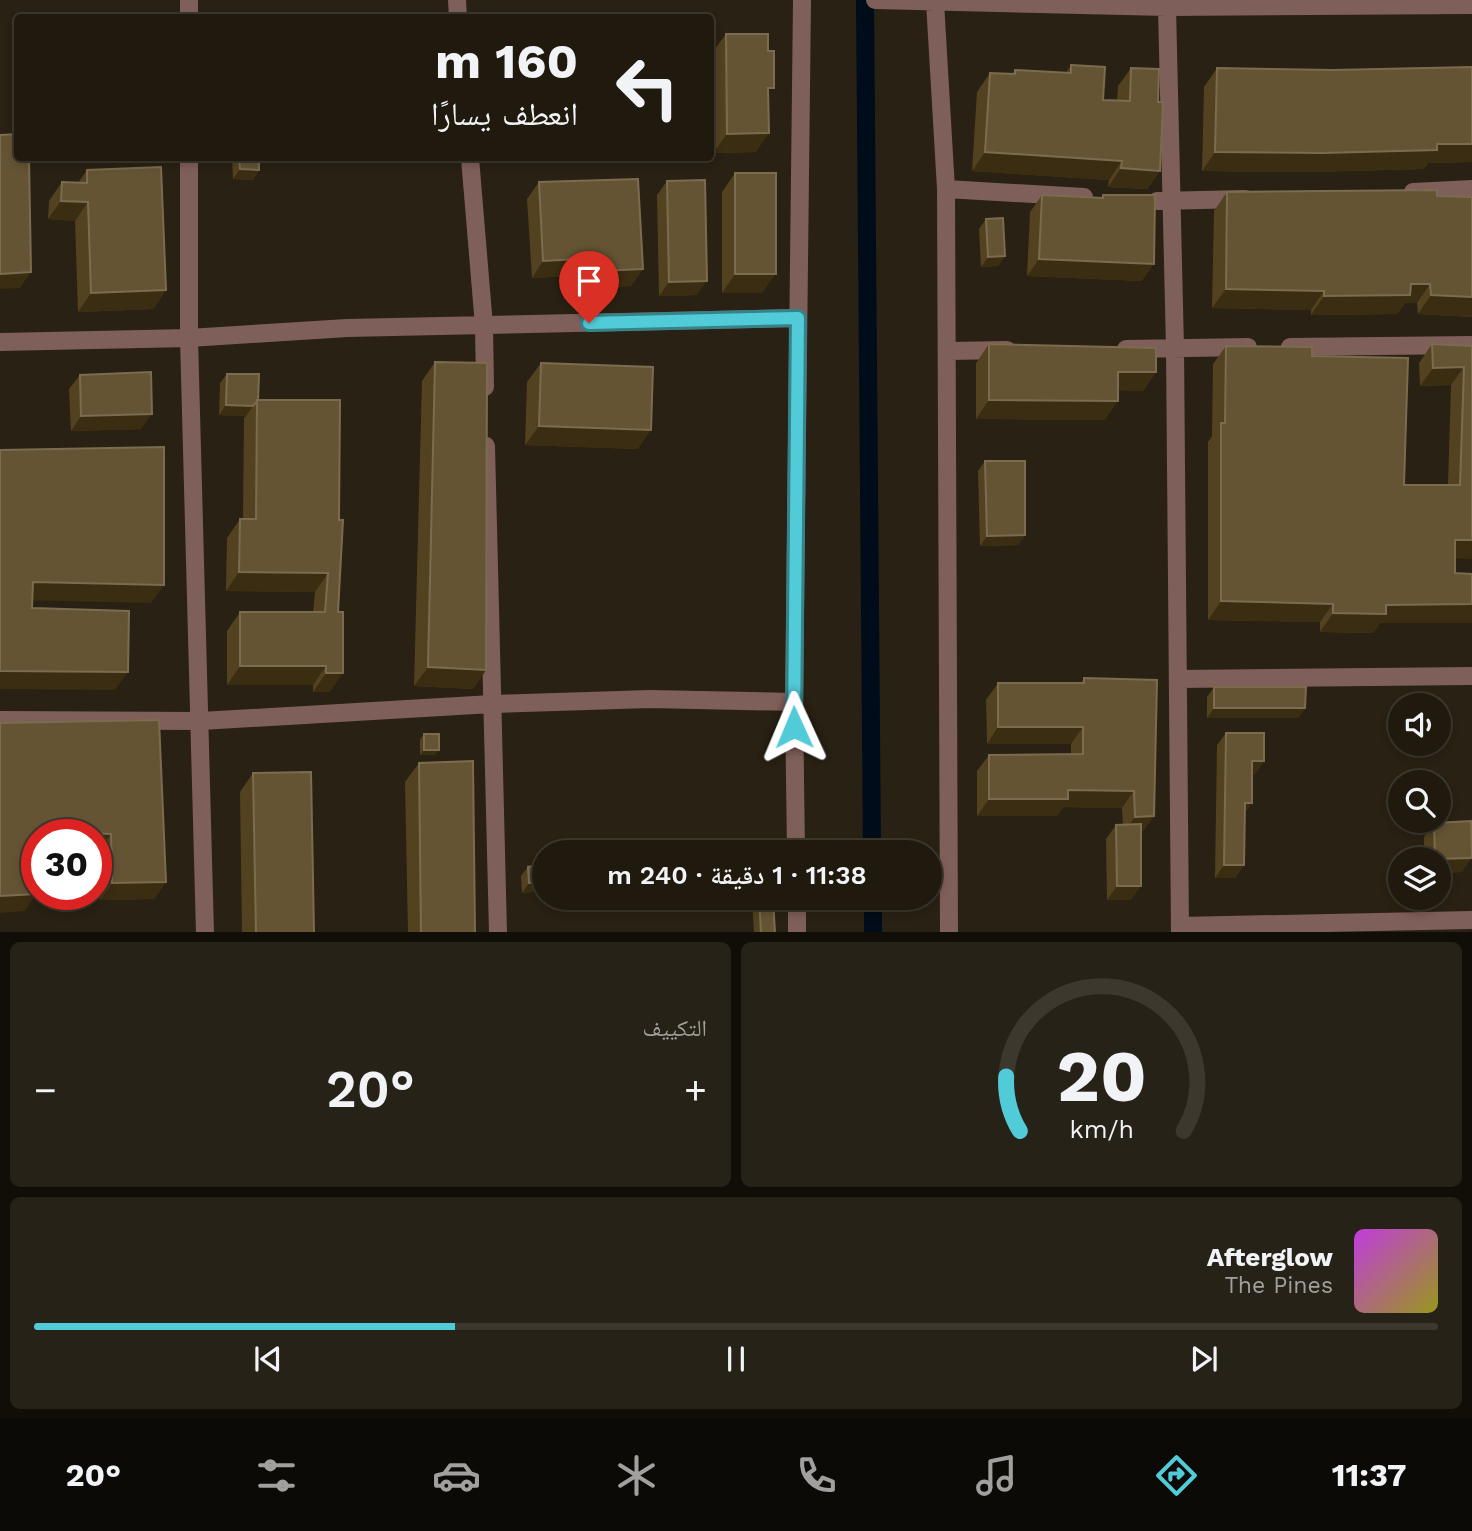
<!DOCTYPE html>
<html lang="ar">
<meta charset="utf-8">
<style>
body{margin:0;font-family:"Work Sans","Noto Naskh Arabic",sans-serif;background:#272217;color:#f1f3f6;direction:rtl;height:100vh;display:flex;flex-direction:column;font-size:26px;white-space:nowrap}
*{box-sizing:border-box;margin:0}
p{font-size:23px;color:#a1a09e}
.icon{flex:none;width:38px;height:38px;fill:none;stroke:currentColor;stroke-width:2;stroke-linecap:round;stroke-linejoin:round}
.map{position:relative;height:932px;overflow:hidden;direction:ltr}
.sheet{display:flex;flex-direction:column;gap:10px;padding:10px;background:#110e08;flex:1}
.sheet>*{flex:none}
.banner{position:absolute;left:14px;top:14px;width:700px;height:147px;border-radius:7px;box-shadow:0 4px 10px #0003,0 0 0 2px #3c382e;direction:rtl;background:#1f190e;color:#f1f3f6;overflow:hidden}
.controls{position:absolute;left:1388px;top:693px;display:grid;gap:14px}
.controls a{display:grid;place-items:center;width:63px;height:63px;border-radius:50%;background:#1f190e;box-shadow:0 4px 10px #0003,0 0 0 2px #3c382e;font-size:35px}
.speed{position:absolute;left:21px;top:819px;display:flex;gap:14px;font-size:35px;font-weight:700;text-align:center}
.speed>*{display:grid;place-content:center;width:91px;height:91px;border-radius:50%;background:#1f190e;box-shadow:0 4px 10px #0003,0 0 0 2px #3c382e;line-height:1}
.speed .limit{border:10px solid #d22;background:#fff;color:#111}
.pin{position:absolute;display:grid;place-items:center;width:60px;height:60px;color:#fff;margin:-72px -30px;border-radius:50% 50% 50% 0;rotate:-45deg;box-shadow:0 0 7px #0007}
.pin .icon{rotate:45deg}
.me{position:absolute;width:77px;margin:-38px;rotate:359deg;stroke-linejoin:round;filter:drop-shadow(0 0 5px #0008)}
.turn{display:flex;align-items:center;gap:24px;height:147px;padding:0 21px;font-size:32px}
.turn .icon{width:91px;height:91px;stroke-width:2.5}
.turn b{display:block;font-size:49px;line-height:60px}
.big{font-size:52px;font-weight:600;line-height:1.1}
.sheet .tile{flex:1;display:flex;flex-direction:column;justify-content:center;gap:10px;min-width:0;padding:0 24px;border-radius:10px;background:#272217}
.sheet .dial{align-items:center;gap:0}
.dial svg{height:182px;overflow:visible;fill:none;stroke:#3c382e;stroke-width:7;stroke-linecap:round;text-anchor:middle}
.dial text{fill:#f1f3f6;stroke:none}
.song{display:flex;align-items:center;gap:21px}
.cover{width:84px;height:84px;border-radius:10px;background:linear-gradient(135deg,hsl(290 70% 55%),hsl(60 70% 35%))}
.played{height:7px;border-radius:4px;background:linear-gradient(90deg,#52cbd8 30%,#3c382e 30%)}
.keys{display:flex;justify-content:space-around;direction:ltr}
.heat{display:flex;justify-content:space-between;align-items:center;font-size:38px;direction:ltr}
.sheet .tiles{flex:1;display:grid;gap:10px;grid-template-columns:1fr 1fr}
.tile:last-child{grid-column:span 2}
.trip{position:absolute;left:532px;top:840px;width:410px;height:70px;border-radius:35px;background:#1f190e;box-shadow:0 4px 10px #0003,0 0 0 2px #3c382e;font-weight:600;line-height:70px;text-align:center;direction:rtl}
.dock{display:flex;height:112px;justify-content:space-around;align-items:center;background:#0c0a06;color:#a1a09e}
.dock .icon{width:49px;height:49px}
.dock .on{color:#52cbd8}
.dock b{font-size:32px;color:#f1f3f6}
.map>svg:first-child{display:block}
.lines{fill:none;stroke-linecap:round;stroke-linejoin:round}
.canal{stroke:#000c19;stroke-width:18}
.street{stroke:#7f5f59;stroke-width:18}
.wall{fill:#53421f}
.shaded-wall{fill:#3b2d11}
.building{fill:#645434;stroke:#7b6c50;stroke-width:2}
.route-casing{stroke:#35848c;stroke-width:18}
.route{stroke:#52cbd8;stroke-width:12}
</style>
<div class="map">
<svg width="1472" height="933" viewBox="0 0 1472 933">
<rect width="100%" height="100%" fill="#292113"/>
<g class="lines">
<path class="canal" d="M 865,0 L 872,852
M 873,898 L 873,933"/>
<path class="street" d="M 189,0 L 189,18
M 457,0 L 458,18
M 875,0 L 1167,7 L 1472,5
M 935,2 L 946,189 L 949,933
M 1167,7 L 1175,348 L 1180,933
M 189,158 L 189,338 L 205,933
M 470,158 L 484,326 L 485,387
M 946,189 L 1084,197
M 1413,192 L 1472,189
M 1157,201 L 1245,199
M 0,342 L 189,338 L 347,328 L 798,318
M 1290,347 L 1472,345
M 1126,349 L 1248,347
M 948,351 L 1007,350
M 486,446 L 498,933
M 1178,679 L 1472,676
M 0,720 L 201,721 L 492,704 L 650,699 L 794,702
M 796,852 L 794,702 L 802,0
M 797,898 L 797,933
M 1180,926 L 1472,920"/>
</g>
<path class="wall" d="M 726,34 L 768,95 L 756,152 L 713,153 L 712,53 Z
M 1071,65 L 1103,100 L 1117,101 L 1118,86 L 1131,68 L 1158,102 L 1160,171 L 1147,189 L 1108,187 L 1109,180 L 972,171 L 977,92 L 990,73 L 1012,74 L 1015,70 L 1066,73 Z
M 1217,68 L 1472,162 L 1428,163 L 1424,169 L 1309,172 L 1202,171 L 1204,87 Z
M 232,158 L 259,158 L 259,170 L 253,180 L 233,179 Z
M 87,170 L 166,290 L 153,309 L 78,312 L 75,221 L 48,219 L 49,201 L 62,182 L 78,183 Z
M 735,173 L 762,293 L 722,293 L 722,192 Z
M 667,181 L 697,295 L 659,296 L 657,195 Z
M 539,182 L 643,269 L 631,286 L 586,288 L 586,275 L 532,278 L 527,199 Z
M 1227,192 L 1472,197 L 1472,317 L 1418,314 L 1417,303 L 1405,303 L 1397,314 L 1311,315 L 1311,310 L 1212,308 L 1214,211 Z
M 1042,195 L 1102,198 L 1103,195 L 1142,281 L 1027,276 L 1030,212 Z
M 986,219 L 1005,256 L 998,266 L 981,267 L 979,229 Z
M 989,344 L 1156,372 L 1143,391 L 1118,390 L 1105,420 L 976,419 L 976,363 Z
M 1432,344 L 1472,346 L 1455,558 L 1380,623 L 1373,633 L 1320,632 L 1320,622 L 1208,620 L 1208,442 L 1212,436 L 1213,364 L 1226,346 L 1312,356 L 1404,485 L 1448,485 L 1451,385 L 1420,386 L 1419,363 Z
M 435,362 L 486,670 L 473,689 L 414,686 L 422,381 Z
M 541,363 L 638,449 L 525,445 L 527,382 Z
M 227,374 L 258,400 L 340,400 L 330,692 L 313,692 L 313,685 L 227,685 L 227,631 L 240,612 L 313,612 L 315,592 L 226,591 L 227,538 L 240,519 L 243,519 L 244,418 L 246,416 L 219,415 L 220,383 Z
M 80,375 L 141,429 L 71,431 L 69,389 Z
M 985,461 L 1025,535 L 1018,545 L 980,546 L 978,471 Z
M 1084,678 L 1154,816 L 1141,833 L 1131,900 L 1107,900 L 1106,839 L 1116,825 L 1123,825 L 1122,808 L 1063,807 L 1057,816 L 977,816 L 977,771 L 989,755 L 1071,754 L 1071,744 L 987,744 L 986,700 L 998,683 L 1081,683 Z
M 1214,687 L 1305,708 L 1298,718 L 1207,718 L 1207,697 Z
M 0,723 L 166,882 L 154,899 L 100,900 L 99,851 L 96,851 L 96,835 L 37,835 L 37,849 L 34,849 L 36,894 L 24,911 Z
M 1226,733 L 1264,761 L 1255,774 L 1252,774 L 1245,814 L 1244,865 L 1235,878 L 1215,878 L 1217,745 Z
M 424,734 L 435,755 L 420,755 L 420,739 Z
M 419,763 L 475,933 L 408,933 L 405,782 Z
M 253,773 L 314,933 L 242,933 L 240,792 Z
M 1434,823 L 1462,872 L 1440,873 L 1438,859 L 1424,859 L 1424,837 Z
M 528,867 L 543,891 L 522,893 L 521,876 Z
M 755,898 L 773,898 L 775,933 L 754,933 L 752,901 Z"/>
<path class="shaded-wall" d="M 769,133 L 756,152 L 713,153 L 727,134 Z
M 1437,144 L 1472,144 L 1472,162 L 1428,163 L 1424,169 L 1309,172 L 1202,171 L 1215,152 Z
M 985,152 L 1122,161 L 1109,180 L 972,171 Z
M 1121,168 L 1160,171 L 1147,189 L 1108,187 Z
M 240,169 L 259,170 L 253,180 L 233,179 Z
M 61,201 L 88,202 L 75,221 L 48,219 Z
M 1005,256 L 998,266 L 981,267 L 988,257 Z
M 598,258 L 586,275 L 532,278 L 543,261 Z
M 1039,259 L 1154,264 L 1142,281 L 1027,276 Z
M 643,269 L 631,286 L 586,288 L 598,271 Z
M 31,272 L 20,288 L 0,289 L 0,274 Z
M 735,274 L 776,274 L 762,293 L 722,293 Z
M 707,281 L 697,295 L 659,296 L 669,282 Z
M 1411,284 L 1430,284 L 1417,303 L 1405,303 L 1397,314 L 1311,315 L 1324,296 Z
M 1226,289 L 1324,291 L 1311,310 L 1212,308 Z
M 166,290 L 153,309 L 78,312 L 91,293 Z
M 1431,295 L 1472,297 L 1472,317 L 1418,314 Z
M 1464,367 L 1451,385 L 1420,386 L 1433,368 Z
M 1118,372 L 1156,372 L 1143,391 L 1105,390 Z
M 989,400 L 1118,401 L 1105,420 L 976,419 Z
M 226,405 L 253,406 L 246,416 L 219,415 Z
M 152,414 L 141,429 L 71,431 L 81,416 Z
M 539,426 L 651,430 L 638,449 L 525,445 Z
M 1025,535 L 1018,545 L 980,546 L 987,536 Z
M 1455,540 L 1472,540 L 1472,559 L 1442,558 Z
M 239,572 L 328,573 L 315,592 L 226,591 Z
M 33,582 L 164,585 L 151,603 L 20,600 Z
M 1221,601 L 1333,604 L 1320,622 L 1208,620 Z
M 1472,604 L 1472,623 L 1380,623 L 1373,633 L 1320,632 L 1333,613 L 1386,605 Z
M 240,666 L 326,666 L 313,685 L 227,685 Z
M 428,667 L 486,670 L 473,689 L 414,686 Z
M 0,671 L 128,672 L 115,690 L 0,689 Z
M 326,673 L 343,673 L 330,692 L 313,692 Z
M 1214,708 L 1305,708 L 1298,718 L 1207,718 Z
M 998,727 L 1083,727 L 1071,744 L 987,744 Z
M 424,750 L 439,750 L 435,755 L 420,755 Z
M 1252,761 L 1264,761 L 1255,774 L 1243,774 Z
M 1068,790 L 1134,791 L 1122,808 L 1063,807 L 1057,816 L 977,816 L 989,799 Z
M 1245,803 L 1252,803 L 1243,816 Z
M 1154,816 L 1142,833 L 1123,833 L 1135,817 Z
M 34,831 L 111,834 L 99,851 L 96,851 L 96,835 L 37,835 L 37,849 L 22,848 Z
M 1472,858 L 1462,872 L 1438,873 L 1438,859 Z
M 1224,865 L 1244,865 L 1235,878 L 1215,878 Z
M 166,882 L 154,899 L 100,900 L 112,883 Z
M 544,882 L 544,889 L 543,891 L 522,893 L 529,883 Z
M 1117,886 L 1141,886 L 1131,900 L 1107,900 Z
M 36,894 L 24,911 L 0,913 L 0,896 Z"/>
<path class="building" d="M 726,34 L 768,34 L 768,51 L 774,51 L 774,88 L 768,88 L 769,133 L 727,134 Z
M 1071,65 L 1105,67 L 1103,100 L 1130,101 L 1131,68 L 1159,69 L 1158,102 L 1163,102 L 1160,171 L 1121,168 L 1122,161 L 985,152 L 990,73 L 1015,74 L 1015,70 L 1071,73 Z
M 1472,67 L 1472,144 L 1437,144 L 1437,150 L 1322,153 L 1215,152 L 1217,68 L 1333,70 Z
M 18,134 L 18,158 L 29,158 L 31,272 L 0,274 L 0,135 Z
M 239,158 L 259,158 L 259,170 L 240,169 Z
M 161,167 L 166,290 L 91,293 L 88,202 L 61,201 L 62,182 L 87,183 L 87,170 Z
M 735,173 L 776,173 L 776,274 L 735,274 Z
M 638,179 L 643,269 L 598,271 L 598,258 L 543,261 L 539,182 Z
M 705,180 L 707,281 L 669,282 L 667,181 Z
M 1437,190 L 1437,196 L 1472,197 L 1472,297 L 1431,295 L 1430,284 L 1411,284 L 1410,295 L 1324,296 L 1324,291 L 1226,289 L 1227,192 Z
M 1042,195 L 1103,198 L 1103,195 L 1155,195 L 1154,264 L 1039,259 Z
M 1003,218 L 1005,256 L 988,257 L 986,219 Z
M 989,344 L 1156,348 L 1156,372 L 1118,372 L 1118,401 L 989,400 Z
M 1432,344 L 1472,346 L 1472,540 L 1455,540 L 1455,573 L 1472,574 L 1472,604 L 1386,605 L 1386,614 L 1333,613 L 1333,604 L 1221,601 L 1221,423 L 1225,423 L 1226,346 L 1312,347 L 1312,356 L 1408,358 L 1404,485 L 1460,485 L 1464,367 L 1433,368 Z
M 435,362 L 487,363 L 486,670 L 428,667 Z
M 541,363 L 653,367 L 651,430 L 539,426 Z
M 151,372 L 152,414 L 81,416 L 80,375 Z
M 227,374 L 259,374 L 258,400 L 253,406 L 226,405 Z
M 257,400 L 340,400 L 339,520 L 343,520 L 338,612 L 343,612 L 343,673 L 326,673 L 326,666 L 240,666 L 240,612 L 325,612 L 328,573 L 239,572 L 240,519 L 256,519 Z
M 164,447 L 164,585 L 33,582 L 32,608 L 129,611 L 128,672 L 0,671 L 0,450 Z
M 985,461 L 1025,461 L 1025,535 L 987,536 Z
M 1084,678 L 1157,680 L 1154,816 L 1135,817 L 1134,791 L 1068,790 L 1068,799 L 989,799 L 989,755 L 1083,754 L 1083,727 L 998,727 L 998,683 L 1084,683 Z
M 1214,687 L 1306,687 L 1305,708 L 1214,708 Z
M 159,720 L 166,882 L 112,883 L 111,834 L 34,831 L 36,894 L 0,896 L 0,723 Z
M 1226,733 L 1264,733 L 1264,761 L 1252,761 L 1252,803 L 1245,803 L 1244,865 L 1224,865 Z
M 424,734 L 439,734 L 439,750 L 424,750 Z
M 473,761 L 475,933 L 421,933 L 419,763 Z
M 311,772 L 314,933 L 256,933 L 253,773 Z
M 1471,821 L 1472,858 L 1435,859 L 1434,823 Z
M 1141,824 L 1141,886 L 1117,886 L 1116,825 Z
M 544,865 L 544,882 L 529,883 L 528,867 Z
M 1438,867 L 1440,867 L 1440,885 L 1438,885 Z
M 759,898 L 773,898 L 775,933 L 761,933 Z"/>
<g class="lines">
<defs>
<path id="route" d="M 589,323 L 798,318 L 794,727"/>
</defs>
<use href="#route" class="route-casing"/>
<use href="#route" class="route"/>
</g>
</svg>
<div class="controls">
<a><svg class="icon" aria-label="sound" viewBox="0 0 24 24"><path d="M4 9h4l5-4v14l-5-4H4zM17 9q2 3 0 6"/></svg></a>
<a><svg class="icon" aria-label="search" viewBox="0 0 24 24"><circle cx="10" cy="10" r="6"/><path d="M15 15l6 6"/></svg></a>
<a><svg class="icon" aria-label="layers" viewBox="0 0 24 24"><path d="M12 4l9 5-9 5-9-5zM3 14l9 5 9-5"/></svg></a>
</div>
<div class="speed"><div class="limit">30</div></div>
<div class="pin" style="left:589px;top:323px;background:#d93025"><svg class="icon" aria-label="arrive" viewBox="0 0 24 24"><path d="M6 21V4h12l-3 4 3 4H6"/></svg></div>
<svg class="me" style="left:794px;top:727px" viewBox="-20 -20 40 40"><path d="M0-17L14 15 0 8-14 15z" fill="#52cbd8" stroke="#fff" stroke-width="4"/></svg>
<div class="trip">11:38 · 1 دقيقة · 240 m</div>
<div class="banner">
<div class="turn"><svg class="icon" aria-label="left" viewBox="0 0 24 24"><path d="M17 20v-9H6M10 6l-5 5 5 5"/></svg><div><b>160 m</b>انعطف يسارًا</div></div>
</div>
</div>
<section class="sheet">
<div class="tiles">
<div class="tile dial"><svg viewBox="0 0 100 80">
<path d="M14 69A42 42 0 1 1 86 69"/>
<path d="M14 69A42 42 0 0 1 8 45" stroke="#52cbd8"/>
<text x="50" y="56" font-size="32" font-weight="700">20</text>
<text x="50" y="72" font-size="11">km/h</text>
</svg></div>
<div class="tile"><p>التكييف</p>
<div class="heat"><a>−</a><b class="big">20°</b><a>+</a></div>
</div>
<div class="tile">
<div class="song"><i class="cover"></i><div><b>Afterglow</b><p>The Pines</p></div></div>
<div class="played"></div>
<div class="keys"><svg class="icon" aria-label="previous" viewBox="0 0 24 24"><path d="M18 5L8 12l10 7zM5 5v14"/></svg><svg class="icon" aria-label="pause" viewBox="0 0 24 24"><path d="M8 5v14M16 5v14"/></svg><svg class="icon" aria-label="next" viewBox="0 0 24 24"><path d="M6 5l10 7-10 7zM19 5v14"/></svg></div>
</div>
</div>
</section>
<nav class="dock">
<b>11:37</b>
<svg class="icon on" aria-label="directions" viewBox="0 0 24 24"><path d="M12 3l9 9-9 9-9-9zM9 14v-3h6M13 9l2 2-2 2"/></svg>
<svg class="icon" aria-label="music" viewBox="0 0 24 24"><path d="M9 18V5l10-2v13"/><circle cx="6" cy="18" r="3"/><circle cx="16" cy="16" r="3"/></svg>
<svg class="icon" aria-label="phone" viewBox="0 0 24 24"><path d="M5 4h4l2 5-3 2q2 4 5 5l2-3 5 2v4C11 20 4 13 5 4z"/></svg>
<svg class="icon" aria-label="climate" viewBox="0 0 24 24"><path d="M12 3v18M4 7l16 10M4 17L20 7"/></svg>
<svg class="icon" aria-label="car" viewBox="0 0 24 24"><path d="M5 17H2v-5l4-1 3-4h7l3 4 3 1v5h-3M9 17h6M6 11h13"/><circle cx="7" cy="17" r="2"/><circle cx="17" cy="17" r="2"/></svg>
<svg class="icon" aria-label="filters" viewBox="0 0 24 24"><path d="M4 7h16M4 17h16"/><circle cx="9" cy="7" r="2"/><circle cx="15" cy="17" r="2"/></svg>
<b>20°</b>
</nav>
